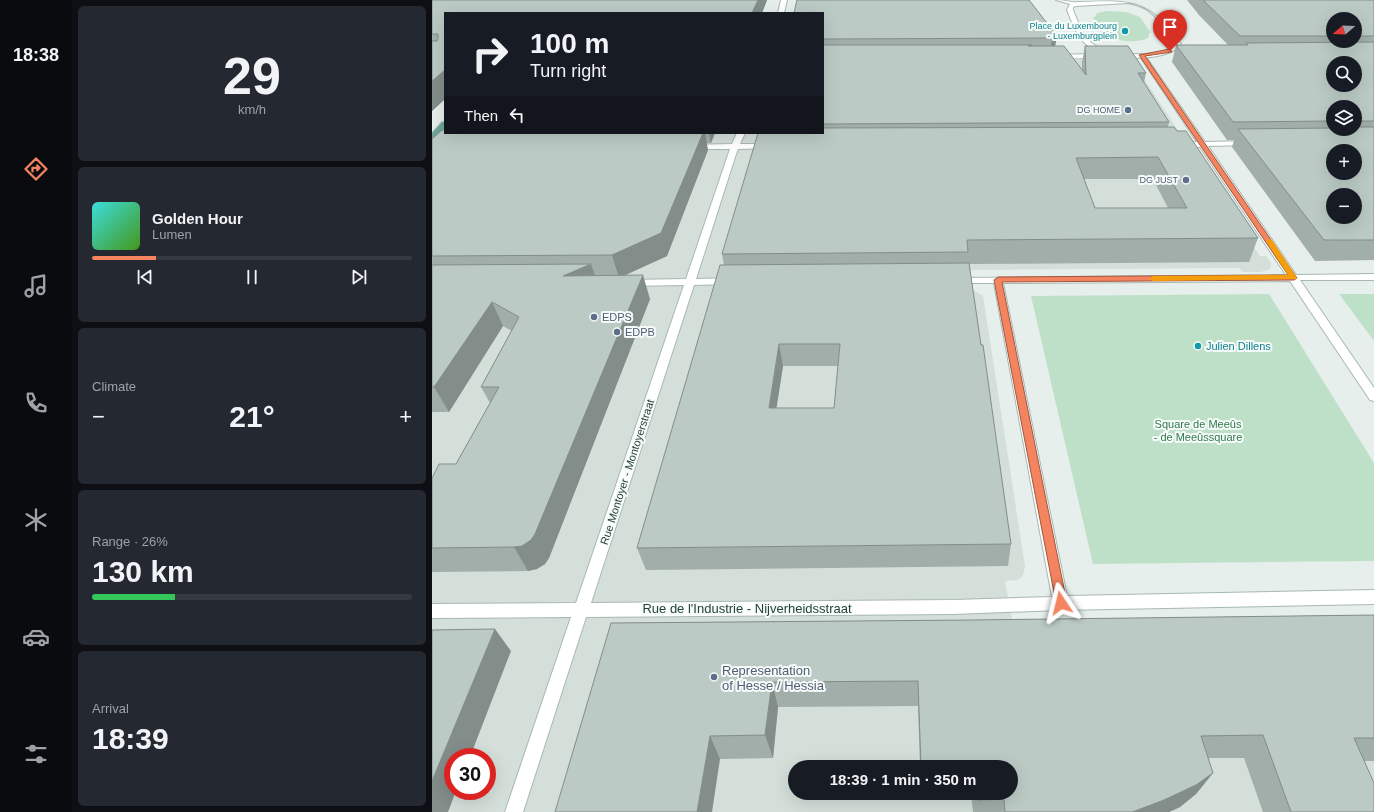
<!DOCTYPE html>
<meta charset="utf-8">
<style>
body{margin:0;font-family:Arial,sans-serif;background:#242831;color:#f1f3f6;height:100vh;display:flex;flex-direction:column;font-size:15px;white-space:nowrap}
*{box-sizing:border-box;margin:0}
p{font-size:13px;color:#9ea1a6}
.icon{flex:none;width:22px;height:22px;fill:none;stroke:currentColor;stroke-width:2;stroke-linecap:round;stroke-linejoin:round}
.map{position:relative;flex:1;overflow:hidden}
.drawer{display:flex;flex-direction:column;gap:6px;padding:6px;background:#0d0f14;width:360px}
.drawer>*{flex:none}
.guide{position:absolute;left:12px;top:12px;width:380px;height:122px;border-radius:0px;box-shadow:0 4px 16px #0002;background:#171b24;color:#f1f3f6;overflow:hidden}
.needle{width:26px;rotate:251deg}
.tools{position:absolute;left:894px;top:12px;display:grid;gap:8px}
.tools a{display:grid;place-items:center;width:36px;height:36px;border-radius:50%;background:#171b24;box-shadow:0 4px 16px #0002;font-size:20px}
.speed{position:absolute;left:12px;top:748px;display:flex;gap:8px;font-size:20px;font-weight:700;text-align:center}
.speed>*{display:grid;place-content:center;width:52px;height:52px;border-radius:50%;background:#171b24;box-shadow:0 4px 16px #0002;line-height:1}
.speed .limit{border:6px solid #d22;background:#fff;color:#111}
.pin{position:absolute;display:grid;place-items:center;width:34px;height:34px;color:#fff;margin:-41px -17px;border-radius:50% 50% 50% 0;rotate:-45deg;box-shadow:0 0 4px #0007}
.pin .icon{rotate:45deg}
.me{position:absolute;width:44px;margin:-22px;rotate:350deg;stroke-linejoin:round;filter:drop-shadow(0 0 3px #0008)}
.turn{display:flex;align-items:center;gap:14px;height:84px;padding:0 20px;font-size:18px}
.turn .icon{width:52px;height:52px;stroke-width:2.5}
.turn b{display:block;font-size:28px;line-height:34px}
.then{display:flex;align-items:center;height:38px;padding:0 20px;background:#0003;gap:8px;font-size:15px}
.big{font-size:30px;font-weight:700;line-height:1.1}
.drawer .card{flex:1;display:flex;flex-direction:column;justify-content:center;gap:6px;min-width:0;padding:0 14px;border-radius:6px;background:#242831}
.drawer .dial{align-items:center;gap:0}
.dial b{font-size:52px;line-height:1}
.song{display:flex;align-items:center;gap:12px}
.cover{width:48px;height:48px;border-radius:6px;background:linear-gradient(135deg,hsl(180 70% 55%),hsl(100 70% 35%))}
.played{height:4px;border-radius:2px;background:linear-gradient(90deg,#f4845f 20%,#363941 20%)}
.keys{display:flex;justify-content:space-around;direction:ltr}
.heat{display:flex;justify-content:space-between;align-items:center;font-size:22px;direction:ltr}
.charge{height:6px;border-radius:3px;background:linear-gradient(90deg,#34c759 26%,#363941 0)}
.trip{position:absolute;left:356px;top:760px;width:230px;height:40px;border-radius:20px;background:#171b24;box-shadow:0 4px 16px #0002;font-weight:700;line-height:40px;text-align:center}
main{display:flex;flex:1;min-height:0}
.tabs{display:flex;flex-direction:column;width:72px;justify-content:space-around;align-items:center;background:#090b0e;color:#9ea1a6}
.tabs .icon{width:28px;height:28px}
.tabs .active{color:#f4845f}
.tabs b{font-size:18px;color:#f1f3f6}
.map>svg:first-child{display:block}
.built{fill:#d4dfda;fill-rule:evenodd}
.green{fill:#bfe0c8}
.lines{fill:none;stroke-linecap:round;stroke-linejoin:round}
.minor-casing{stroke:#a8b8b2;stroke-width:2}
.tertiary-casing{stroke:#a8b8b2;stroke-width:2}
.primary-casing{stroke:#c2cac8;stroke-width:2}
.minor{fill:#fff;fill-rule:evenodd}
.tertiary{fill:#fff;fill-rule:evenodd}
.primary{fill:#6aa596;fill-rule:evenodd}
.wall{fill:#a1aea9;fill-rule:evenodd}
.shaded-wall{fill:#838d89}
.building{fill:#bbcac4;stroke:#838d89;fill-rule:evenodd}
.route{fill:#f4845f;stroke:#9f563e}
.slow{fill:#f59e0b}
.culture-dot{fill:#0f9aa8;stroke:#f7fbf9;stroke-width:1.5}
.service-dot{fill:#5c6f8a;stroke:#f7fbf9;stroke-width:1.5}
.labels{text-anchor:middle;stroke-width:4;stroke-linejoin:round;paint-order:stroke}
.far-culture-label{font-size:9px;fill:#0d838f;stroke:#f7fbf9;text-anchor:end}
.far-service-label{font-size:9px;fill:#4e5e75;stroke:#f7fbf9;text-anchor:end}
.service-label{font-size:11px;fill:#4e5e75;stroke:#f7fbf9;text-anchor:start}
.culture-label{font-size:11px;fill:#0d838f;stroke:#f7fbf9;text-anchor:start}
.park-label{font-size:11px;fill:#2d7a4b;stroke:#f7fbf9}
.street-label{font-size:11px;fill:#24423a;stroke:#f7fbf9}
.near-street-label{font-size:13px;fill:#24423a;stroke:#f7fbf9}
.near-service-label{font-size:13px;fill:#4e5e75;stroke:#f7fbf9;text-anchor:start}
</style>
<main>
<nav class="tabs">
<b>18:38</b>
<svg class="icon active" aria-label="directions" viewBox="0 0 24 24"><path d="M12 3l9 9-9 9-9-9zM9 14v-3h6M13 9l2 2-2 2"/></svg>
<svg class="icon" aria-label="music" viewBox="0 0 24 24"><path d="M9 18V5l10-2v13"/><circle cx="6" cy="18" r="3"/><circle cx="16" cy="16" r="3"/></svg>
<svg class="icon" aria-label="phone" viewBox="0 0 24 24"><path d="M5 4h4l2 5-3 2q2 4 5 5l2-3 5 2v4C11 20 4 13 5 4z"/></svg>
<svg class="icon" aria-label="climate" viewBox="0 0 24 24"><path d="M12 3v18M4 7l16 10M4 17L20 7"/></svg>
<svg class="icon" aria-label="car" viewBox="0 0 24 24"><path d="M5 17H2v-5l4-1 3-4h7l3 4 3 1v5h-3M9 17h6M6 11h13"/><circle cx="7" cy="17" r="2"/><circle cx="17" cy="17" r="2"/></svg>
<svg class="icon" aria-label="filters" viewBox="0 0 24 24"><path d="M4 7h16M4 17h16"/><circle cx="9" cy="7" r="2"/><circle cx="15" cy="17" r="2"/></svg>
</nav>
<section class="drawer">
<div class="card dial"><b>29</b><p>km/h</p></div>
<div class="card">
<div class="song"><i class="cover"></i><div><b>Golden Hour</b><p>Lumen</p></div></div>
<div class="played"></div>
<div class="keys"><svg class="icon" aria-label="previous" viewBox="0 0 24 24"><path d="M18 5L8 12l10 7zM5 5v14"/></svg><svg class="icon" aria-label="pause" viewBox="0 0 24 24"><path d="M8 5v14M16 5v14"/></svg><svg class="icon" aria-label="next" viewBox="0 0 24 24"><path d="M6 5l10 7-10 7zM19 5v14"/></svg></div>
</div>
<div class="card"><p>Climate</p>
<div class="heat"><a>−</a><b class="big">21°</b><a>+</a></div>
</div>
<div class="card"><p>Range · 26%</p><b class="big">130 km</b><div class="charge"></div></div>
<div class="card"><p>Arrival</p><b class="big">18:39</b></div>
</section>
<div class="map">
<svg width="942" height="812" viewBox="0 0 942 812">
<rect width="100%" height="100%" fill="#e6efeb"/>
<path class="built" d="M 693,60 L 704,66 L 828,256 L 834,256 L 839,263 L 839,267 L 837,270 L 828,272 L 811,272 L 807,268 L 532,270 L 541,290 L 551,296 L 593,566 L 592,572 L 590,577 L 585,580 L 573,581 L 582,629 L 942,624 L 942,812 L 0,812 L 0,164 L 29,133 L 391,133 L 391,61 ZM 21,757 L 55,757 L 55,791 L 21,791 ZM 363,767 L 579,767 L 579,793 L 363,793 Z"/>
<path class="green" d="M 675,11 L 694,12 L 708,17 L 719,33 L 717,33 L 717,37 C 705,45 682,41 671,33 C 667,30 664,22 661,17 L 663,17 L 665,13 Z
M 837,294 L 942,463 L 942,561 L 661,564 L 599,296 Z
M 907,294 L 942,294 L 942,341 Z"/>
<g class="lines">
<defs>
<path id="minor" d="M 349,0 L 355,0 L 352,13 L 346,13 Z
M 708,54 L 712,54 L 773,142 L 820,141 L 821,143 L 817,145 L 776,146 L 864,275 L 942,274 L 942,280 L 868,280 L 942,388 L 942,401 L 938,400 L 858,281 L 571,283 L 635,596 L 942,590 L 942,604 L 629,610 L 522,614 L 154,617 L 91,812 L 73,812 L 139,617 L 0,618 L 0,604 L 144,603 L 252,285 L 197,286 L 192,283 L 197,280 L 254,279 L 298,149 L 259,149 L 255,147 L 256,145 L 300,144 L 305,133 L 313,133 L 308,144 L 339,144 L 343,146 L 339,148 L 306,149 L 304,154 L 264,279 L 299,278 L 304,281 L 299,284 L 262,285 L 159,603 L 522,600 L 620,597 L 562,283 L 523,283 L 519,282 L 518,280 L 519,278 L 854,275 L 768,147 L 747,147 L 743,145 L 747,143 L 765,142 L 707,55 Z"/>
<path id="tertiary" d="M 624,0 C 632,0 639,3 646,2 C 702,0 717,0 749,44 C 735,64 673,60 655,45 C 645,37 640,22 635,10 L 638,4 ZM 696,3 C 720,6 732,25 743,44 C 731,60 676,55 661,44 C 650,37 646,21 641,10 L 641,7 L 644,6 Z
M 667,52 L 670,54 L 669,55 L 659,58 L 624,59 L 621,57 L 624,55 L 659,54 Z"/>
<path id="primary" d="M 10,122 L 13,122 L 13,128 L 3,139 L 0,139 L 0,133 Z"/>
</defs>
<use href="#minor" class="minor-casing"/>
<use href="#tertiary" class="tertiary-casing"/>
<use href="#primary" class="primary-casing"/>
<use href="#minor" class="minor"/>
<use href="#tertiary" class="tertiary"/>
<use href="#primary" class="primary"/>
</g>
<path class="wall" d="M 0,0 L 335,0 L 330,13 L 13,13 L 13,99 L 0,111 Z
M 755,0 L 942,0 L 942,260 L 883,261 L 800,147 L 802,140 L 795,140 L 740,62 L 744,45 L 796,45 L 767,15 ZM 901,19 L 923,19 L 923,41 L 901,41 ZM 901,107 L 923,107 L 923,129 L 901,129 Z
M 391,13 L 625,36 L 623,46 L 650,70 L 650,62 L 653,46 L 714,73 L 712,83 L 737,122 L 736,127 L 745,131 L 826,238 L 817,262 L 537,264 L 549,345 L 579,544 L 576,566 L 214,570 L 205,548 L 292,265 L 290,254 L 391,133 ZM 652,179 L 721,179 L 736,208 L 663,208 ZM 351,366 L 406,366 L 402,408 L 344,408 Z
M 13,133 L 283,133 L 279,143 L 274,143 L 276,150 L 235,256 L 193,275 L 218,299 L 117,558 L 113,564 L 105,569 L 96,571 L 0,572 L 0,478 L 24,464 L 58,403 L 49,387 L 80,331 L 71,326 L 17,412 L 0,412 L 0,139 Z
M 942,615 L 942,761 L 932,761 L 942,812 L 831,812 L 812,758 L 776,758 L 781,773 L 764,794 L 748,807 L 737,812 L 541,812 L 539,793 L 579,793 L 579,767 L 488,767 L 486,706 L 346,707 L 341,758 L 288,759 L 179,623 L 540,620 Z"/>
<path class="shaded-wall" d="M 326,0 L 335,0 L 330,13 L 320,13 Z
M 625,36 L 622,52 L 618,54 L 620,38 Z
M 13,70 L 13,99 L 0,111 L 0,81 Z
M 271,133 L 273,133 L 276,150 L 235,256 L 187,278 L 180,255 Z
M 277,133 L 283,133 L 279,143 Z
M 159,264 L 167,287 L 131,276 Z
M 211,275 L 218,299 L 117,558 L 113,564 L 105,569 L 96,571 L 82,547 Z
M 60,302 L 71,326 L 17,412 L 2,387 Z
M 347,344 L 351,366 L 341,431 L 337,408 Z
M 63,629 L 79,651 L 38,757 L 21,757 L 21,791 L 24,791 L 16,812 L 0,812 L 0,781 Z
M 340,682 L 346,707 L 341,758 L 333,735 Z
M 278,736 L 288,759 L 280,812 L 265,812 Z
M 781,773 L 764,794 L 748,807 L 737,812 L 702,812 Z"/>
<path class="building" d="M 0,0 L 326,0 L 320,13 L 13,13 L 13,70 L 0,81 L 0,41 L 5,41 L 6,39 L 6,34 L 0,34 Z
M 365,0 L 597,0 L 625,36 L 620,38 L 391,39 L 391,13 L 362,13 Z
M 771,0 L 942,0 L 942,36 L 923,36 L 923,19 L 901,19 L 901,36 L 808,36 Z
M 942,42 L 942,121 L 923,121 L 923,107 L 901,107 L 901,121 L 801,122 L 744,45 L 816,45 L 814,43 ZM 901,63 L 923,63 L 923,85 L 901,85 Z
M 391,45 L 600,45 L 596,46 L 632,46 L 654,75 L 653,46 L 696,46 L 714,73 L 706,73 L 737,122 L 391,124 Z
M 742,127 L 745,131 L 754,131 L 826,238 L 535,240 L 536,252 L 290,254 L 326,133 L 391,133 L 391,128 ZM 726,157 L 755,208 L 663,208 L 644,158 Z
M 923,127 L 942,127 L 942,240 L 892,240 L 806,129 L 901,128 L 901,129 L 923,129 ZM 901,151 L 923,151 L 923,173 L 901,173 ZM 901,195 L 923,195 L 923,217 L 901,217 Z
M 10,130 L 13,130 L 13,133 L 271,133 L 229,233 L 180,255 L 0,256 L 0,139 Z
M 537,263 L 549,345 L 551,345 L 579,544 L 205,548 L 288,265 ZM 347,344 L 408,344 L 402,408 L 337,408 Z
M 159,264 L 131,276 L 211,275 L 103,534 L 99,540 L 90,546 L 82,547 L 0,548 L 0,478 L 7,464 L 24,464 L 67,387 L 49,387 L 87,317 L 60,302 L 2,387 L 0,387 L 0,265 Z
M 942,615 L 942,738 L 922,738 L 942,783 L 942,812 L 859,812 L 831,735 L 769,736 L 781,773 L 764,785 L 732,800 L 703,811 L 700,812 L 573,812 L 572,799 L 546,800 L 545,793 L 579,793 L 579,767 L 543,767 L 543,765 L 489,766 L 486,681 L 340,682 L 333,735 L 278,736 L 265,812 L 123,812 L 179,623 L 540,620 Z
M 63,629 L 0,781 L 0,630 Z"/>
<path class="route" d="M 738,49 L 740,52 L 713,56 L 865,278 L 862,280 L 570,282 L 635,603 L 633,607 L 629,608 L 625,607 L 624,603 L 562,280 L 566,277 L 856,275 L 707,55 Z"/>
<path class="slow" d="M 837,239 L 840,240 L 865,278 L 864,279 L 721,281 L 717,279 L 721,276 L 856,275 L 834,241 Z"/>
<g class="culture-dot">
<circle cx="693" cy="31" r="4"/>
<circle cx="766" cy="346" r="4"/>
</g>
<g class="service-dot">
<circle cx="696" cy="110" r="4"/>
<circle cx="754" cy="180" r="4"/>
<circle cx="162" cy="317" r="4"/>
<circle cx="185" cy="332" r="4"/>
<circle cx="282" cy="677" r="4"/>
</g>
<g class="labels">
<g class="far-culture-label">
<text x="685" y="29">Place du Luxembourg<tspan x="685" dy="10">- Luxemburgplein</tspan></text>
</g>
<g class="far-service-label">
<text x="688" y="113">DG HOME</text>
<text x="746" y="183">DG JUST</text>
</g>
<g class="service-label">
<text x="170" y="321">EDPS</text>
<text x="193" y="336">EDPB</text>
</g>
<g class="culture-label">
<text x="774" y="350">Julien Dillens</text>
</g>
<g class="park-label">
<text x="766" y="428">Square de Meeûs<tspan x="766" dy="13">- de Meeûssquare</tspan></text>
</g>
<g class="street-label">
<text transform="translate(195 472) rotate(-72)" y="4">Rue Montoyer - Montoyerstraat</text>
</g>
<g class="near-street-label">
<text x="315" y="613">Rue de l'Industrie - Nijverheidsstraat</text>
</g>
<g class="near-service-label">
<text x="290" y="675">Representation<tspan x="290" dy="15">of Hesse / Hessia</tspan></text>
</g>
</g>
</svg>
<div class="tools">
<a><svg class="needle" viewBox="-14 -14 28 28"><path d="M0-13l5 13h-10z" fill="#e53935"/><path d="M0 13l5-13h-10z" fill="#9ea1a6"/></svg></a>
<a><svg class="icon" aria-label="search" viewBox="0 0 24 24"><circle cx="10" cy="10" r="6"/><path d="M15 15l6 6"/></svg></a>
<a><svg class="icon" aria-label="layers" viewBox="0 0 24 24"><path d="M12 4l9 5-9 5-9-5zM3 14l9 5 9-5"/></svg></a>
<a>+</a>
<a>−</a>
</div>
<div class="speed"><div class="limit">30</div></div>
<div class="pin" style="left:738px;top:51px;background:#d93025"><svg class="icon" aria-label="arrive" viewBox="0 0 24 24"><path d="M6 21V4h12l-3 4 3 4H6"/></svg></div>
<svg class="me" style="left:629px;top:603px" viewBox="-20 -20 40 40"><path d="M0-17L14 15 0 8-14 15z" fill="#f4845f" stroke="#fff" stroke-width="4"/></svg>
<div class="trip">18:39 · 1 min · 350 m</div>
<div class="guide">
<div class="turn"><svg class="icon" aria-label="right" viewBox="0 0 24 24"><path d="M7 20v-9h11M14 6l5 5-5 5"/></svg><div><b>100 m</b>Turn right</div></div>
<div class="then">Then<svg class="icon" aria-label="left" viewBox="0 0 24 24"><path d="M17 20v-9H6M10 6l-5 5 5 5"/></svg></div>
</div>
</div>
</main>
